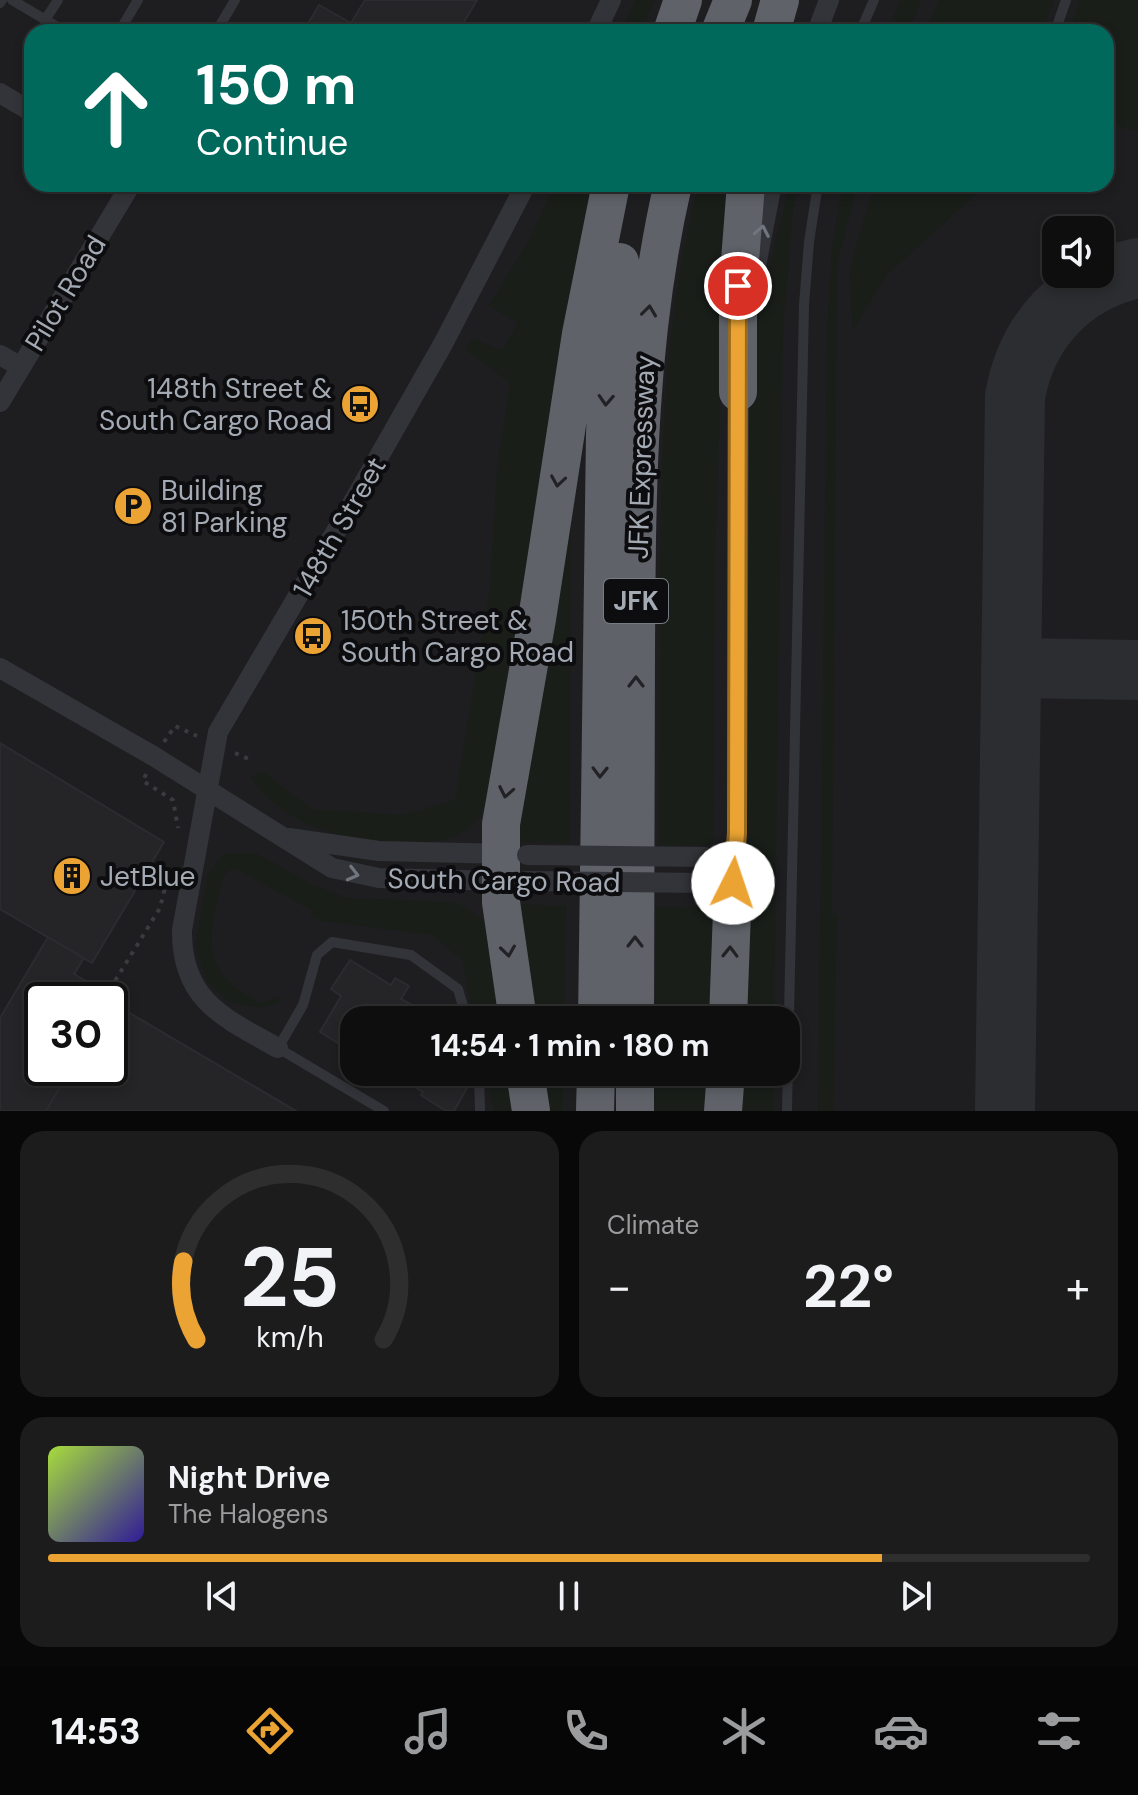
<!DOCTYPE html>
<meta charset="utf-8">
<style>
body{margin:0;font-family:"DM Sans",sans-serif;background:#1c1c1d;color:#f1f3f6;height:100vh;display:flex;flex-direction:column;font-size:30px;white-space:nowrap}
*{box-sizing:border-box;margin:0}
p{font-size:26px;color:#9b9c9e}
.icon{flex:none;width:44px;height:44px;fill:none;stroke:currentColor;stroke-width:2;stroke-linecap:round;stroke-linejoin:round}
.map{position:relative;height:1111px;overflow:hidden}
.side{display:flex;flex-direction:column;gap:20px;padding:20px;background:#080808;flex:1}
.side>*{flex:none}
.hud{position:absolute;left:24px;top:24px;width:1090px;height:168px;border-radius:24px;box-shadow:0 4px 12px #0003,0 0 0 2px #2e2e2f;background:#00695c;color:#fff;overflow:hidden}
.tools{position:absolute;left:1042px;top:216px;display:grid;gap:16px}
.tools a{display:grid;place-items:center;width:72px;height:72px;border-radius:16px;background:#0e0e0f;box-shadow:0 4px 12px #0003,0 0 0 2px #2e2e2f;font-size:40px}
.speed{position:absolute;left:24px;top:982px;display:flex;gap:16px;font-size:40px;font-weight:700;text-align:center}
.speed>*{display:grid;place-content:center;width:104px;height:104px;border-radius:50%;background:#0e0e0f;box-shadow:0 4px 12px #0003,0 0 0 2px #2e2e2f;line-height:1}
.speed .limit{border:4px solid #111;border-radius:12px;background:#fff;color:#111}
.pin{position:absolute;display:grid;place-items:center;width:68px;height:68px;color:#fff;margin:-34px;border:4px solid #fff;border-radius:50%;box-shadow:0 2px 8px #0007}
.me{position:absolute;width:88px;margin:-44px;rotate:4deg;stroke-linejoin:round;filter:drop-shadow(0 0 6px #0008)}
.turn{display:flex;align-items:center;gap:28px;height:168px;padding:0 40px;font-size:36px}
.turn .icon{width:104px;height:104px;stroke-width:2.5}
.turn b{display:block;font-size:56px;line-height:68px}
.big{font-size:60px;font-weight:700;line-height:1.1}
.side .widget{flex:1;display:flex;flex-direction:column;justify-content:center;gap:12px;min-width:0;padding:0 28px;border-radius:24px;background:#1c1c1d}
.side .dial{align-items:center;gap:0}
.dial svg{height:208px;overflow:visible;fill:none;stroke:#2e2e2f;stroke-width:7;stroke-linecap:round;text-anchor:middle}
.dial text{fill:#f1f3f6;stroke:none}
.song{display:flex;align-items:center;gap:24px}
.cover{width:96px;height:96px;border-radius:12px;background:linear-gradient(135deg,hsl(80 70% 55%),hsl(250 70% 35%))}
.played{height:8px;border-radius:4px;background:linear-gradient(90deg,#eba433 80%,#2e2e2f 80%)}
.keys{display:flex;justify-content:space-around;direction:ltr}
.heat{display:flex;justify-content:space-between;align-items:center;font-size:44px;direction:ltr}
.side .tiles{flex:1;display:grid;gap:20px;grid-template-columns:1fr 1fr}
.widget:last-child{grid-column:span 2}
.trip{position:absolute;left:340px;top:1006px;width:460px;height:80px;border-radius:24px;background:#0e0e0f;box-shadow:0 4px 12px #0003,0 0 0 2px #2e2e2f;font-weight:700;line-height:80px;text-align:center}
.tab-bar{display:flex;height:128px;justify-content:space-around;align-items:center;background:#060606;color:#9b9c9e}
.tab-bar .icon{width:56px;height:56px}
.tab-bar .current{color:#eba433}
.tab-bar b{font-size:36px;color:#f1f3f6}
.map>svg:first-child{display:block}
.built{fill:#1e1e21;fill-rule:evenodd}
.green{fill:#191e19}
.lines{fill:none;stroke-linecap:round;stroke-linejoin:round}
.taxiway{stroke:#2c2d30;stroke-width:60}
.building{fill:#252528;stroke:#2c2c30;stroke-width:2}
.path{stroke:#393b3f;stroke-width:4;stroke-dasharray:4 6;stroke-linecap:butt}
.service{stroke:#333439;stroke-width:10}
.minor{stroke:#333439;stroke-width:20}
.motorway{stroke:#5f6369;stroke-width:38}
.minor-bridge{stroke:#333439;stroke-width:20}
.oneway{stroke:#71757d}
.oneway2{stroke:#222226}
.route-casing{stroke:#996b21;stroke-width:20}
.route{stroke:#eba433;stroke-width:14}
.labels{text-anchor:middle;stroke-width:8;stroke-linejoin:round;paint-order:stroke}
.shield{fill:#0d0d0f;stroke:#777b82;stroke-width:2}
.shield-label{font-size:26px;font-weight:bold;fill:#a4aab4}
.street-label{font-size:28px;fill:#a4aab4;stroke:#0d0d0f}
.poi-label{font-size:28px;fill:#a4aab4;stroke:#0d0d0f;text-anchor:start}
</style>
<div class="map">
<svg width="1138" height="1111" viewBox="0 0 1138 1111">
<rect width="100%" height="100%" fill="#121214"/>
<path class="built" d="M 0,0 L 1138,0 L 1138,1111 L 0,1111 ZM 32,32 L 1106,32 L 1106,184 L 32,184 ZM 1056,230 L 1100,230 L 1100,274 L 1056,274 ZM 42,1000 L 110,1000 L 110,1068 L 42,1068 ZM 354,1020 L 786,1020 L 786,1072 L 354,1072 Z"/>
<path class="green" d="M 635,0 L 655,0 L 641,32 L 621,32 Z
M 901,0 L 921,0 L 908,32 L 887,32 Z
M 939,0 L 1054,0 L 1042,32 L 925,32 Z
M 1080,0 L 1138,0 L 1138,132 L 1106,121 L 1106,32 L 1069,32 Z
M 554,184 L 598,184 L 490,803 C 483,811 477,821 470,827 C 452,843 427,842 405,842 C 344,842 288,828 250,777 L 263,772 L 312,809 L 402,815 L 455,800 L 490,589 L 497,470 L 510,383 L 465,349 L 473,338 L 502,351 L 518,323 L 489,305 L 529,240 Z
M 699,184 L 735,184 L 722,346 L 715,559 L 714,836 L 712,843 L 706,846 L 659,845 C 660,760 660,674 660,589 C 661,453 663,316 699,184 Z
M 790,184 L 799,184 L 793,210 L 783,330 L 774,1020 L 740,1020 L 748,449 L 755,324 Z
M 843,184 L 858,184 L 839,255 L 837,274 L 832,914 L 837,915 L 833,1111 L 818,1111 L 827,333 L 832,247 Z
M 874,184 L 987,184 L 887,275 L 853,329 L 849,272 Z
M 571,527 L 570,843 L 515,842 L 561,528 Z
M 225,853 L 256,853 L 313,885 L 348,898 L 455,902 L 483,919 L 496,941 L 507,1020 L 474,1020 L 462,960 L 432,935 L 323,921 L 311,917 L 312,910 L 238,870 L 230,870 L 224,875 C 209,935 195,972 262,1003 L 280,996 L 279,1002 L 260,1008 L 230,1002 L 207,982 L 195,946 L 208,874 Z
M 512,904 L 566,906 L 564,1020 L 530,1020 Z
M 656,907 L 707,907 L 713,912 L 709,1020 L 655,1020 Z
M 485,1072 L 514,1072 L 520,1111 L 494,1111 Z
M 538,1072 L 563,1072 L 563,1111 L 544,1111 Z
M 654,1072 L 707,1072 L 704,1111 L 654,1111 Z
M 738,1072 L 774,1072 L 773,1111 L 735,1111 Z"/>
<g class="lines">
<path class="taxiway" d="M 1011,668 L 1138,670
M 1005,1111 L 1015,397 C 1026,331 1072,282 1138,268"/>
</g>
<path class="building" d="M 365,0 L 477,0 L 458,32 L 303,32 L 319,5 L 351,23 Z
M 0,743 L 164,842 L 92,963 L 0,909 Z
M 48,937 L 84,958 L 74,974 L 100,989 L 97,994 L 108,1000 L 42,1000 L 42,1068 L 71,1068 L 46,1111 L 0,1111 L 0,1018 Z
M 350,960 L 391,985 L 395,978 L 409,986 L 401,999 L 440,1020 L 354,1020 L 354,1053 L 320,1032 L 341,996 L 331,989 Z
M 111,1002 L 296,1111 L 46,1111 L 71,1068 L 110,1068 Z
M 390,1072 L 461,1072 L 466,1075 L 467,1088 L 454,1111 L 446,1111 L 421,1095 L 423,1092 Z"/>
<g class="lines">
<path class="path" d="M 164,742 L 175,726 L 197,736
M 235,753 L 251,760
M 146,774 L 143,781 L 173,800 L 178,828
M 110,989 L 160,908 L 170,867"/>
<path class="service" d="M 12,0 L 66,32
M 0,3 L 2,0
M 45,20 L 58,0
M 119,32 L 138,0
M 216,32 L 235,0
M 860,32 L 874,0
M 1055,32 L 1066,0
M 479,1072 L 480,1111
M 384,1111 L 278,1048 L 303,1005 L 317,955 L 332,942 L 411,955 L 458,989 L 467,1020
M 787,1111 L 804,305 L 809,242 L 818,184"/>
<path class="minor" d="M 596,32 L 611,0
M 817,32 L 829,0
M 0,93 L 32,112
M 756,266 L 772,184
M 0,355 L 21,367
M 0,402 L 131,184
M 0,668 L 155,757 L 332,868 L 379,878 L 507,881
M 289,838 L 379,851 L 508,854
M 728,883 L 733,883 L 737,833 L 739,385
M 278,1048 C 224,1018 181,1000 182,930 L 218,732 L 349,509 L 443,344 L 526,184"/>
<path class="motorway" d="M 672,32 L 683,0
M 720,32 L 733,0
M 771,32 L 780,0
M 738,392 L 738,286 L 746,184
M 518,1020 L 501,902 L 501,824 L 537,619 L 581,334 L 611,184
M 597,1020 L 605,434 L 609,352 L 620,262
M 635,1020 C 635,896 636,773 636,649 C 637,490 637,340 673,184
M 728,1020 L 733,883
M 525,1072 L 531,1111
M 595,1111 L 596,1072
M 635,1111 L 635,1072
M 723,1111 L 726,1072"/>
<path class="minor-bridge" d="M 527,855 L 705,857
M 526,881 L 704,883"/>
</g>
<defs><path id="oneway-chevron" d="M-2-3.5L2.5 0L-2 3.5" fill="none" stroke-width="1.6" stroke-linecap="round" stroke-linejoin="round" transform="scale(2)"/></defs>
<g class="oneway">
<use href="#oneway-chevron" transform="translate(762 231) rotate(-79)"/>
<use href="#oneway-chevron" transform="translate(353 874) rotate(14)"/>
</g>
<g class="oneway2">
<use href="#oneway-chevron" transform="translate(649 311) rotate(-83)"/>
<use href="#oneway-chevron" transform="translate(606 400) rotate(93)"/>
<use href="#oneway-chevron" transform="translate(558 481) rotate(99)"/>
<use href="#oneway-chevron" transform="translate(636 682) rotate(-90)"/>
<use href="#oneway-chevron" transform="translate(600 772) rotate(91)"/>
<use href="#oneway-chevron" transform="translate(506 792) rotate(101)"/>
<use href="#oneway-chevron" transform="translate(635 942) rotate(-90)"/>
<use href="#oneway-chevron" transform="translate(508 951) rotate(82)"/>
<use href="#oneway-chevron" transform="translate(730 952) rotate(-89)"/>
</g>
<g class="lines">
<defs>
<path id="route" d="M 733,883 L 737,833 L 738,286"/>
</defs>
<use href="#route" class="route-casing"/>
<use href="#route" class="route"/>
</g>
<defs>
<symbol id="bus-disc" viewBox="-11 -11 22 22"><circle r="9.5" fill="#eba433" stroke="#0d0d0f"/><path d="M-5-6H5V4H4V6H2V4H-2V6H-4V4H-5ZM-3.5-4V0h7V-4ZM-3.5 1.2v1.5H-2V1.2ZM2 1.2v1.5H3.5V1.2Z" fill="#111"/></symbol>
<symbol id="parking-disc" viewBox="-11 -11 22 22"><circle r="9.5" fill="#eba433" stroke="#0d0d0f"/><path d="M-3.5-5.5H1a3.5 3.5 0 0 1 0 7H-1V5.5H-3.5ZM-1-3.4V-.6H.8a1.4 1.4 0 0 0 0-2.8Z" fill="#111"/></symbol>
<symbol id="building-disc" viewBox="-11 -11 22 22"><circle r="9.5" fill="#eba433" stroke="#0d0d0f"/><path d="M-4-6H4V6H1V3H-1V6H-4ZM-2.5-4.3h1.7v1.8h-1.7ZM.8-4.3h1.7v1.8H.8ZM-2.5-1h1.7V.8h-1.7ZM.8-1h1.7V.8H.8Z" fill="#111"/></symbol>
</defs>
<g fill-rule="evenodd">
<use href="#bus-disc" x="338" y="382" width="44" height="44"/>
<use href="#parking-disc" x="111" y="484" width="44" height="44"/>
<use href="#bus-disc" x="291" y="614" width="44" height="44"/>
<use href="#building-disc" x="50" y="854" width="44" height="44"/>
</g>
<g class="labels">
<rect class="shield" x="604" y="579" width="64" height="44" rx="6"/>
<g class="shield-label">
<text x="636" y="610">JFK</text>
</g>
<g class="street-label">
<text transform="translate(65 293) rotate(-59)" y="10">Pilot Road</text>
<text transform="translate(641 457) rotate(-88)" y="10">JFK Expressway</text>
<text transform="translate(339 527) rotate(-60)" y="10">148th Street</text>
<text transform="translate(504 880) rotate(1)" y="10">South Cargo Road</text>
</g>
<g class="poi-label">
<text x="332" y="398" text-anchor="end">148th Street &amp;<tspan x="332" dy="32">South Cargo Road</tspan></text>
<text x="161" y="500">Building<tspan x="161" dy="32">81 Parking</tspan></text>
<text x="341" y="630">150th Street &amp;<tspan x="341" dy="32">South Cargo Road</tspan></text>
<text x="100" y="886">JetBlue</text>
</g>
</g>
</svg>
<div class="tools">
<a><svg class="icon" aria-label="sound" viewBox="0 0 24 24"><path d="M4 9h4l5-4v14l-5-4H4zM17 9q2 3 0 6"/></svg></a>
</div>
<div class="speed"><div class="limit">30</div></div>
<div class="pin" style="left:738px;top:286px;background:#d93025"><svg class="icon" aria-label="arrive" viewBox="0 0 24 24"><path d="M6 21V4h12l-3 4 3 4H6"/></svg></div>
<svg class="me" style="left:733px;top:883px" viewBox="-20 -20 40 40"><circle r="19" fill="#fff"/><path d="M0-13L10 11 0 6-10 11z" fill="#eba433"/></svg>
<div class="trip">14:54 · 1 min · 180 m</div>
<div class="hud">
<div class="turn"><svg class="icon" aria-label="ahead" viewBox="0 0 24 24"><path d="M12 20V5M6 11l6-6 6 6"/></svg><div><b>150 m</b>Continue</div></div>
</div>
</div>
<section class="side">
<div class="tiles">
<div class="widget dial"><svg viewBox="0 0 100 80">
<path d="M14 69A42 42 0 1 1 86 69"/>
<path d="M14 69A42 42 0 0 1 9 39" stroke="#eba433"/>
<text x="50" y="56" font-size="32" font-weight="700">25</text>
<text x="50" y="72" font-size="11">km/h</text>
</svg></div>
<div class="widget"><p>Climate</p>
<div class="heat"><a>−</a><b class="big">22°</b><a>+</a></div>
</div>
<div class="widget">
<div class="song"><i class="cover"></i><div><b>Night Drive</b><p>The Halogens</p></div></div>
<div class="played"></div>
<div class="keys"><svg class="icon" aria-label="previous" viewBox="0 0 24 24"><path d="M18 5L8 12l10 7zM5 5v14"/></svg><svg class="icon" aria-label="pause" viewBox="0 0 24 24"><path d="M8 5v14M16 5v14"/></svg><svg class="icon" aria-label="next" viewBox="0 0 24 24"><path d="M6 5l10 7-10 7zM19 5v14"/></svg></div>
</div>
</div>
</section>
<nav class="tab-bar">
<b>14:53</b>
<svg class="icon current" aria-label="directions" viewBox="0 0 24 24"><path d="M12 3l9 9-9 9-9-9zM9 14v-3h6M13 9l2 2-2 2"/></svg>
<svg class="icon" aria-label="music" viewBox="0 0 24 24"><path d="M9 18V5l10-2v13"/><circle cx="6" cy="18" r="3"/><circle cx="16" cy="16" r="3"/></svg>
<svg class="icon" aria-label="phone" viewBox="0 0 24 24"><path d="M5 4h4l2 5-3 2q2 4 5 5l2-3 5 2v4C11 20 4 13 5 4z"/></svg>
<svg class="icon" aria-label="climate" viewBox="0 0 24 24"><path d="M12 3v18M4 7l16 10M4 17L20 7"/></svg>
<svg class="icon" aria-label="car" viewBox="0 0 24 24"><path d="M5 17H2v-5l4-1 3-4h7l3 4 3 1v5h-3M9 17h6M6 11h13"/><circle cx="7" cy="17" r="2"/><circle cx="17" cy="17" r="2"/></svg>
<svg class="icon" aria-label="filters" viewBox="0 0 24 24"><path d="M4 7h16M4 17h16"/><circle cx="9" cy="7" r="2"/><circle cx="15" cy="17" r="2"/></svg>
</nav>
